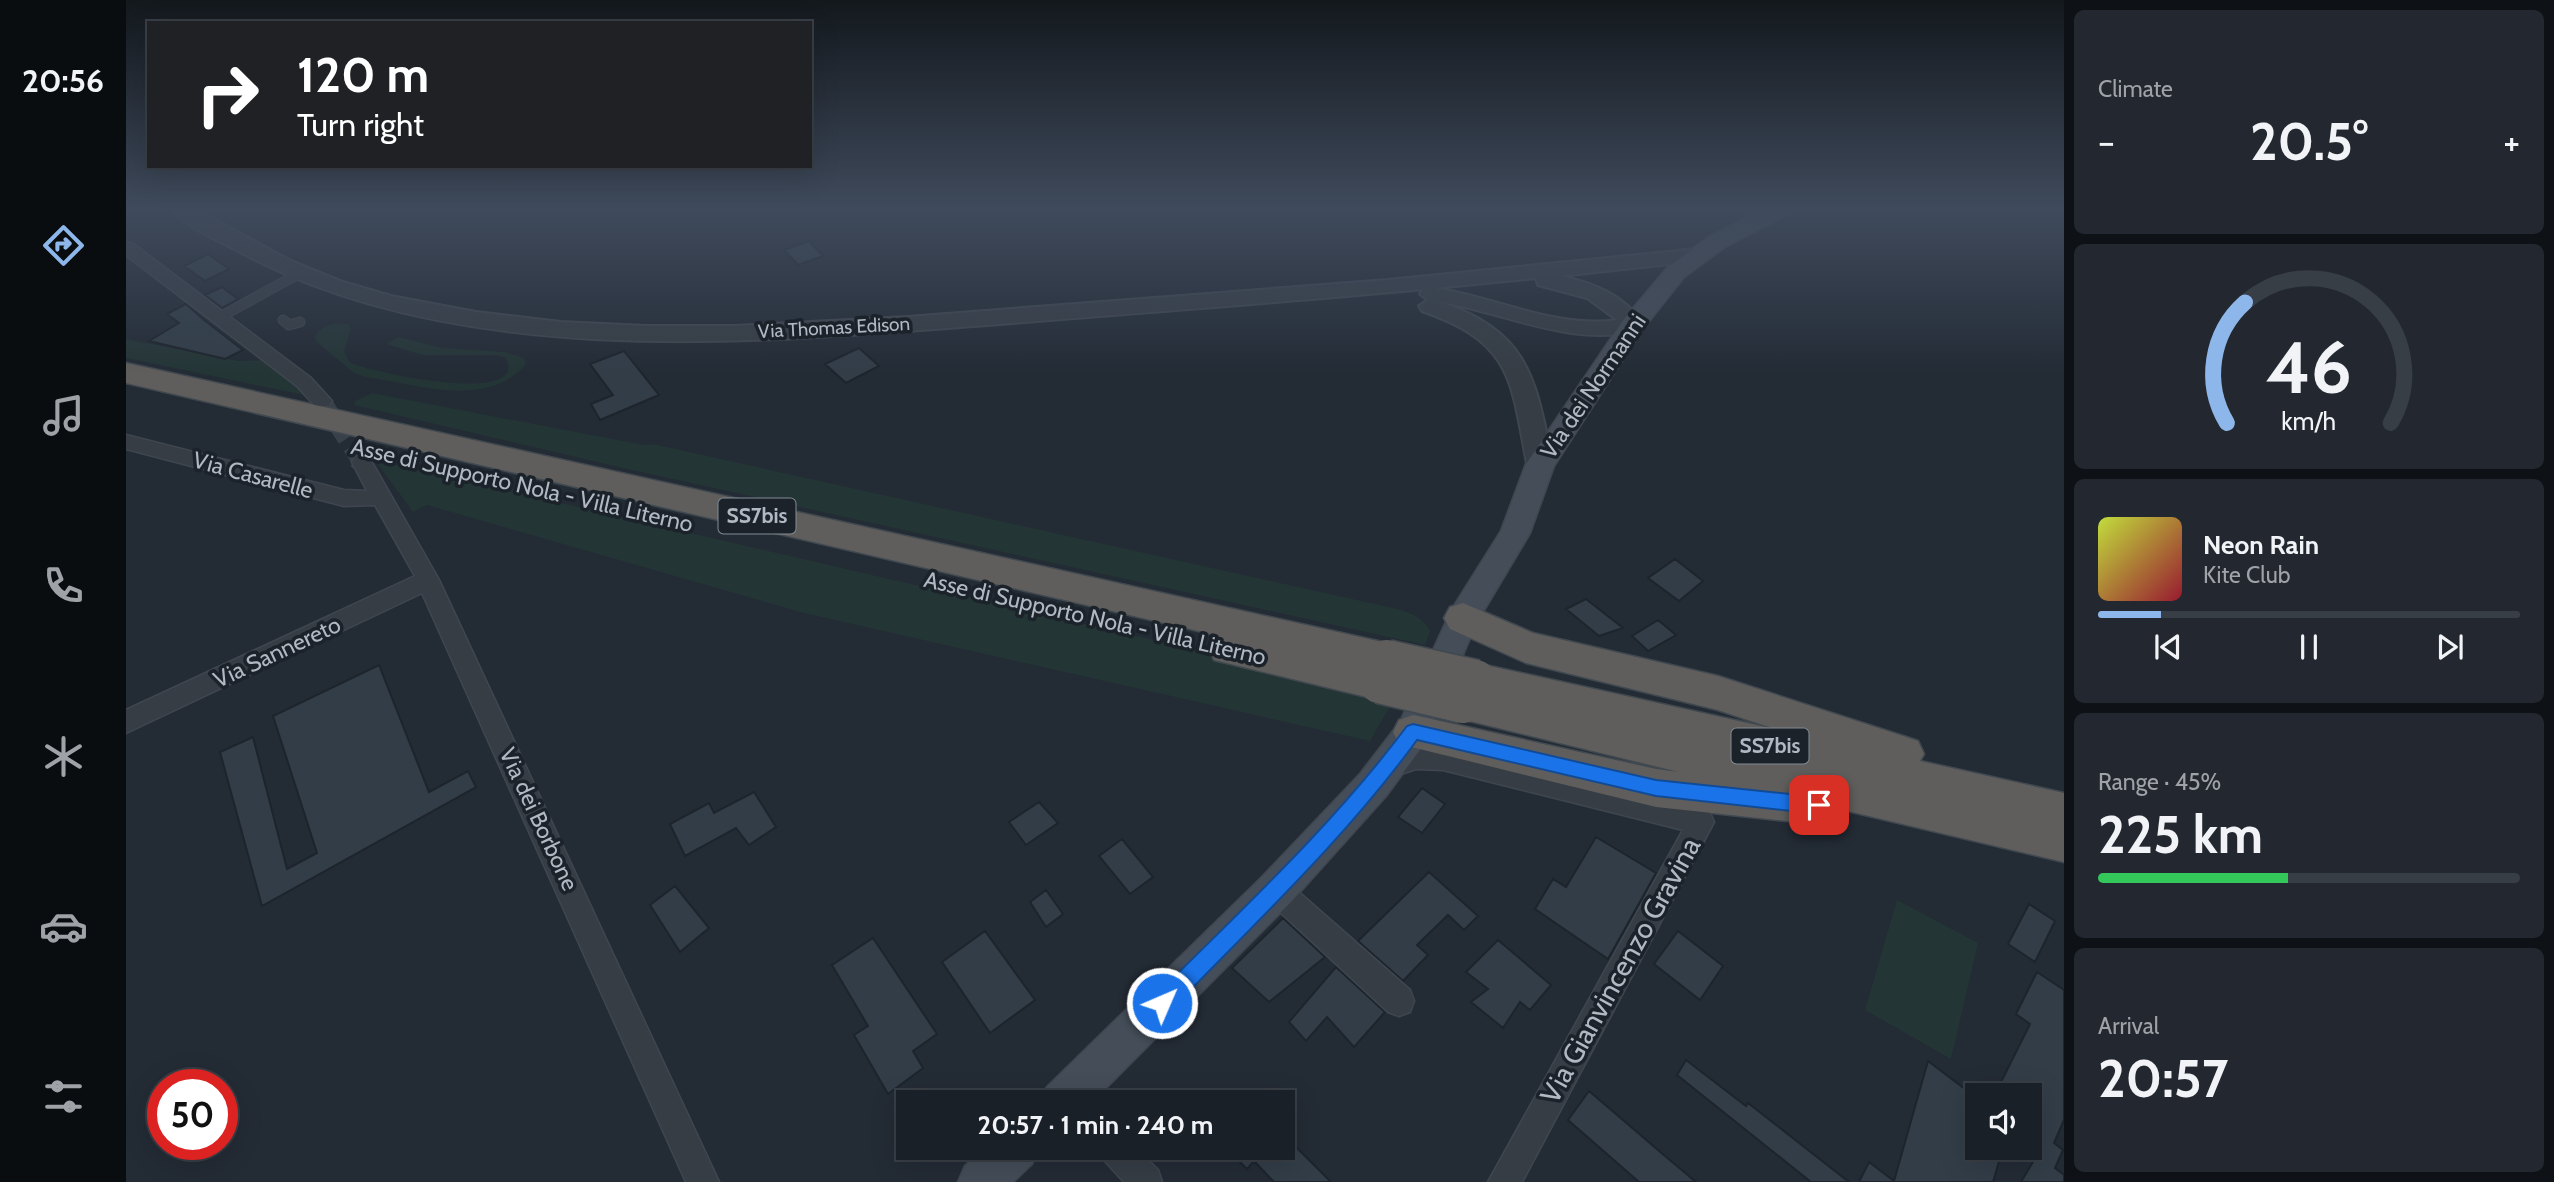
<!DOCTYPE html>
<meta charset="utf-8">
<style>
body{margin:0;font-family:Cabin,sans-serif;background:#232830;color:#f1f3f6;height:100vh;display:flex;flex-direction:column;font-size:26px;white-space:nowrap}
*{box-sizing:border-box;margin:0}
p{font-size:23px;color:#9fa3a8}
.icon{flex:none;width:38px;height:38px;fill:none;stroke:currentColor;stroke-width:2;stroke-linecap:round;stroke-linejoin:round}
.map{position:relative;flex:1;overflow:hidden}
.drawer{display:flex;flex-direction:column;gap:10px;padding:10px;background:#0e1216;width:490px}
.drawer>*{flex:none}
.top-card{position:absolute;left:21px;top:21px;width:665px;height:147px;border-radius:0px;box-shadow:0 7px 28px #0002,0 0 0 2px #383e45;background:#202124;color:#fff;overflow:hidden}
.fabs{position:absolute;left:1839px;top:1083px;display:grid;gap:14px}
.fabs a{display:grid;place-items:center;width:77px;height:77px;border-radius:0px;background:#1a2028;box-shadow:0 7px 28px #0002,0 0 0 2px #383e45;font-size:35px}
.speed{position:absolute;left:21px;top:1069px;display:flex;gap:14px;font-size:35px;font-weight:700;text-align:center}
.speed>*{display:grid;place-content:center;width:91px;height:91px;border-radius:50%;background:#1a2028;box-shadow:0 7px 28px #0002,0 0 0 2px #383e45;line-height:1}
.speed .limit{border:10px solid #d22;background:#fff;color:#111}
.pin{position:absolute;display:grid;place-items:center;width:60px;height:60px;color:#fff;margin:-30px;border-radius:14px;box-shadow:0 4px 10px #0006}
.me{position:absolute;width:77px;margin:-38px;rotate:45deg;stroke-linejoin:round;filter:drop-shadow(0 0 5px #0008)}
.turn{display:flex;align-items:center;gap:24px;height:147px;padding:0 35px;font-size:32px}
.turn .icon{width:91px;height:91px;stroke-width:2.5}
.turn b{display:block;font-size:49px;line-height:60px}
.big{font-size:52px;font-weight:700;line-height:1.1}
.drawer .widget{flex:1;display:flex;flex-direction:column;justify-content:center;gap:10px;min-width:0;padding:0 24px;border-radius:10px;background:#232830}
.drawer .dial{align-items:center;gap:0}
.dial svg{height:182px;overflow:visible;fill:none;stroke:#383e45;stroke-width:7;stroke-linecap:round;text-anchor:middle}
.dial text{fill:#f1f3f6;stroke:none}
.song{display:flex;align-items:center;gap:21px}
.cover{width:84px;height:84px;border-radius:10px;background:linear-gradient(135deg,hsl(70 70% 55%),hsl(350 70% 35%))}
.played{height:7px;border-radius:4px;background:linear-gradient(90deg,#8db7ea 15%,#383e45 15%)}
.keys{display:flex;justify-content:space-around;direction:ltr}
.heat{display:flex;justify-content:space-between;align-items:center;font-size:38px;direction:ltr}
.charge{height:10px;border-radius:5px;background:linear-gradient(90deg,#34c759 45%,#383e45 0)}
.trip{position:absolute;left:770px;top:1090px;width:399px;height:70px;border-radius:0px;background:#1a2028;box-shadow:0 7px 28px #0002,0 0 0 2px #383e45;font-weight:700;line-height:70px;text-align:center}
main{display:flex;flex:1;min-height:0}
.tab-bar{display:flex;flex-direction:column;width:126px;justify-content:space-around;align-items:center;background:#0a0d10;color:#9fa3a8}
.tab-bar .icon{width:49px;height:49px}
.tab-bar .active{color:#8db7ea}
.tab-bar b{font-size:32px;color:#f1f3f6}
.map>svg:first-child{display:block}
.green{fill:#243536}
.building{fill:#323d48;stroke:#1d242c;stroke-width:2}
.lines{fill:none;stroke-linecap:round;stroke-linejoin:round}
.minor-tunnel-far1{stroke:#38404a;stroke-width:18;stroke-dasharray:18 9;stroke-linecap:butt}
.minor-tunnel{stroke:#38404a;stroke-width:23;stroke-dasharray:23 11;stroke-linecap:butt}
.service-casing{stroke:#3f464f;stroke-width:11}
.minor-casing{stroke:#3f464f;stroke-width:3}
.tertiary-casing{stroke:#3f464f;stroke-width:4}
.secondary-casing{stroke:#3f464f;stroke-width:3}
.trunk-casing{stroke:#404850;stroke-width:3}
.service{stroke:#363d45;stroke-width:9}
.minor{fill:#363d45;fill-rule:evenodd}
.tertiary{fill:#363d45;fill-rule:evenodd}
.secondary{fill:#444d58;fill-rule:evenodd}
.trunk{fill:#5f5e5c;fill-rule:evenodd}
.trunk-bridge-casing{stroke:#404850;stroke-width:41;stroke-linecap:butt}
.trunk-bridge{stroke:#5f5e5c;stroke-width:38}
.route{fill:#1a73e8;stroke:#114b97;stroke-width:2}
.labels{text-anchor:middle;stroke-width:7;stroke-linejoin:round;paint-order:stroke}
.far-street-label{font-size:19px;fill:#b0b8c2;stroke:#1b222a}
.shield{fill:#1b222a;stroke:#838b94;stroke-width:2}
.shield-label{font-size:21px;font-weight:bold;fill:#b0b8c2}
.street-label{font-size:23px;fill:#b0b8c2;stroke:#1b222a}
.near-street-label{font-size:28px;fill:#b0b8c2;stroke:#1b222a}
</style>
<main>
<nav class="tab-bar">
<b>20:56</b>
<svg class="icon active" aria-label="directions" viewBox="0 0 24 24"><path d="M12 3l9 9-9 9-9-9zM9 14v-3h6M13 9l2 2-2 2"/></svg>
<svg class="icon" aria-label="music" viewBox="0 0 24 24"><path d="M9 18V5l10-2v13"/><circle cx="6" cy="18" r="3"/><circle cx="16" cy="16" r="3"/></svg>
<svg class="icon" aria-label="phone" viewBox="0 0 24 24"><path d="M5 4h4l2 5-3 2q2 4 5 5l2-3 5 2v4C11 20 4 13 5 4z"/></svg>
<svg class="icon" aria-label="climate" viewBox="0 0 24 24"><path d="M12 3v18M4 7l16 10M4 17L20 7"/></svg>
<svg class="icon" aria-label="car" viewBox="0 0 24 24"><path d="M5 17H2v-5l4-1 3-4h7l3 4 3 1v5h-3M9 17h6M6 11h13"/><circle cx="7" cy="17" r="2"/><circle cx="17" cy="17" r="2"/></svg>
<svg class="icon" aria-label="filters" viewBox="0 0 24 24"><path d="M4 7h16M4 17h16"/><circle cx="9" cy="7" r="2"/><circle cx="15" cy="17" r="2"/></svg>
</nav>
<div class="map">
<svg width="1938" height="1182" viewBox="0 0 1938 1182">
<rect width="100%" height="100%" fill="#232b35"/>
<path class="green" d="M 206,324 L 222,324 L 225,329 L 218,351 L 223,362 C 242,372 404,407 380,358 L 372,355 L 297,355 L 260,344 L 272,337 L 316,348 L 379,352 L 398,358 L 400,364 C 362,410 289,384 240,377 L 228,373 L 191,342 L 188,337 L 196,328 Z
M 0,339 L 112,361 L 143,360 L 179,391 L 178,395 L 0,358 Z
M 246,393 L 518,445 L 527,444 L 1267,608 C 1282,612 1297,616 1304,631 L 1299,645 L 497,468 L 228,405 L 229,401 Z
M 249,460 L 1270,696 L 1244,741 L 678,613 L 301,505 L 287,512 Z
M 1771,900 L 1852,943 L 1825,1059 L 1739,1010 Z"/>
<path class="building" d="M 683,241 L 697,256 L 672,265 L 658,250 Z
M 82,254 L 103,269 L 79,281 L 58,266 Z
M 96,287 L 112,299 L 96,308 L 79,295 Z
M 60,304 L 78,320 L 117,350 L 99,359 L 23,341 L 53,323 L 41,314 Z
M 733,348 L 753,366 L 720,383 L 699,364 Z
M 498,351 L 533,395 L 474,420 L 465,404 L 487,395 L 464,364 Z
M 1549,559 L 1577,581 L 1553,601 L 1522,578 Z
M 1460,599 L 1497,628 L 1473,636 L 1440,609 Z
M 1532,620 L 1550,635 L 1522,651 L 1506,636 Z
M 253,665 L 303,792 L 342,771 L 350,787 L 136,906 L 94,752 L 127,737 L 161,869 L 191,853 L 147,716 Z
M 1296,788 L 1319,804 L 1296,833 L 1272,817 Z
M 628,792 L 650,827 L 623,845 L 610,828 L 559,856 L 544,824 L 583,803 L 588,813 Z
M 913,802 L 932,823 L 900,845 L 883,822 Z
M 1470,837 L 1530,873 L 1482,959 L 1409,909 L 1427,879 L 1440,887 Z
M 996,839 L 1027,877 L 1004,894 L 973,856 Z
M 1303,872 L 1352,916 L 1338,930 L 1322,915 L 1291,945 L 1302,955 L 1277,981 L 1232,941 Z
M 549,886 L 583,928 L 554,952 L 524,905 Z
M 920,890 L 937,914 L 920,927 L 904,902 Z
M 1903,904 L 1929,921 L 1909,962 L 1882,944 Z
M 1157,918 L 1199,957 L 1143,1002 L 1106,968 Z
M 859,931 L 909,1000 L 864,1033 L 816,962 Z
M 1552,931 L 1597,966 L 1574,1000 L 1528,964 Z
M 747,938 L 811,1034 L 787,1051 L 797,1068 L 762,1094 L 728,1035 L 742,1026 L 706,965 Z
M 1372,940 L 1425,985 L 1404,1010 L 1394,1002 L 1377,1028 L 1345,1002 L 1362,989 L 1340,972 Z
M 1210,967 L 1259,1012 L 1228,1047 L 1201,1017 L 1180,1041 L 1163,1022 Z
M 1911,972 L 1938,990 L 1938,1120 L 1928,1143 L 1937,1150 L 1929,1168 L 1938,1175 L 1938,1182 L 1895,1182 L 1914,1150 L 1904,1143 L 1904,1096 L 1868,1096 L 1904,1024 L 1890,1014 Z
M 1560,1060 L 1620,1106 L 1622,1103 L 1723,1182 L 1685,1182 L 1551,1075 Z
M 1802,1061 L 1852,1099 L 1852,1148 L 1877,1148 L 1867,1182 L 1733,1182 L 1743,1162 L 1768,1181 Z
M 1463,1091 L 1539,1156 L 1570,1182 L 1513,1182 L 1442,1120 Z
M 1157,1134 L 1205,1182 L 1148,1182 L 1128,1161 L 1121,1169 L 1109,1157 L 1115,1148 L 1157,1148 Z"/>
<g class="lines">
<path class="minor-tunnel-far1" d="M 196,401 L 235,461"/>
<path class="minor-tunnel" d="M 234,459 L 236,462"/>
<defs>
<path id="service" d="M 92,318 L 174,273
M 157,320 L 163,325 L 174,322"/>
<path id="minor" d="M 0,242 L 6,243 L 185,378 L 206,401 L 203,406 L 189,406 L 171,386 L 0,255 Z
M 0,435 L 218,490 L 241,491 L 226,462 L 229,457 L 236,455 L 243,457 L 313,580 L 593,1182 L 560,1182 L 296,593 L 0,733 L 0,710 L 289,576 L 249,505 L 218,506 L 0,449 Z
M 1290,747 L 1317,748 L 1575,810 L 1584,813 L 1588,822 L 1396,1182 L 1362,1182 L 1557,830 L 1317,770 L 1290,769 L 1260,779 L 1251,776 L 1247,768 L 1251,760 Z
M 1150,877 L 1160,881 L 1284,990 L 1288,1001 L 1284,1012 L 1273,1016 L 1262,1012 L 1140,899 L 1136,890 L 1140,881 Z
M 972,1148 L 1010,1148 L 1032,1170 L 1036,1182 L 998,1182 L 977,1159 Z"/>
<path id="tertiary" d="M 43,208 L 67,208 L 163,260 L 217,282 L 265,296 L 350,312 L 435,322 L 521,326 L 608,326 L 781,317 L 1262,280 L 1571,249 L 1578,251 L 1581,255 L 1578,259 L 1571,261 L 1434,276 C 1468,283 1498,295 1518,325 L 1515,330 C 1445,348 1382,313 1314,302 C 1405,333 1409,379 1427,464 L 1423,470 L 1414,473 L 1405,470 L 1401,464 C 1385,379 1386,342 1296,311 L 1293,306 L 1302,300 L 1294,294 L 1298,289 C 1161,302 1024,312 887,323 C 641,342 338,373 114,252 C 92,240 59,227 43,208 ZM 1410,278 L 1412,285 L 1461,298 L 1491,320 C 1430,329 1369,297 1309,288 Z"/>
<path id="secondary" d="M 1639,208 L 1667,208 L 1664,213 L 1599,247 L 1558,277 L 1516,330 L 1428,466 L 1404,533 L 1351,622 L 1299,743 L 1260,796 L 1164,903 L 966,1102 L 914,1102 L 921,1087 L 1136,877 L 1234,774 L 1274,722 L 1326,609 L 1375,531 L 1400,464 L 1498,319 L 1542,267 L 1583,237 Z
M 858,1148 L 912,1148 L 906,1164 L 887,1182 L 832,1182 L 839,1166 Z"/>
<path id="trunk" d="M 0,363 L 1261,643 L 1275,648 L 1280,659 L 1275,670 L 1267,673 L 1273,684 L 1267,696 L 1253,700 L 1088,660 L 1083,649 L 1088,638 L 1094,636 L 0,383 Z
M 1337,603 L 1407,633 L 1592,676 L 1777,736 L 1792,741 L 1798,754 L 1794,761 L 1938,793 L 1938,862 L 1709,808 L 1704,819 L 1689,824 L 1530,807 L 1273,744 L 1267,732 L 1273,720 L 1287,715 L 1530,769 L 1553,772 L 1323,716 L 1317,704 L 1323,692 L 1335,688 L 1330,679 L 1336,668 L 1350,663 L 1649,729 L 1592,710 L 1400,663 L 1324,629 L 1318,618 L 1324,607 Z"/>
</defs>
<use href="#service" class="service-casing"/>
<use href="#minor" class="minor-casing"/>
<use href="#tertiary" class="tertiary-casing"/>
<use href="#secondary" class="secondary-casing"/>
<use href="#trunk" class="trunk-casing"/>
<use href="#service" class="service"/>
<use href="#minor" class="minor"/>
<use href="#tertiary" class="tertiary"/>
<use href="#secondary" class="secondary"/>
<use href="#trunk" class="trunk"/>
<defs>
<path id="trunk-bridge" d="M 1261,659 L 1350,679
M 1253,684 L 1337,704"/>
</defs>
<use href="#trunk-bridge" class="trunk-bridge-casing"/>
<use href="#trunk-bridge" class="trunk-bridge"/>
</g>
<linearGradient id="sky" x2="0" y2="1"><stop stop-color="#13181d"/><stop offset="0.56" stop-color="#3f4a5c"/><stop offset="1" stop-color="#3f4a5c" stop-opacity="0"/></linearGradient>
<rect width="1938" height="374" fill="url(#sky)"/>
<path class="route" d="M 1287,724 L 1530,780 L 1693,797 L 1700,799 L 1702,805 L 1700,811 L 1693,814 L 1530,796 L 1291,740 C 1219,839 1129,923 1044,1011 L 1036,1014 L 1029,1011 L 1026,1003 L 1029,996 C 1116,909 1207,825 1281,726 Z"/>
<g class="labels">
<g class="far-street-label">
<text transform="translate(708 327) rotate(-3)" y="7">Via Thomas Edison</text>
</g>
<g class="shield">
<rect x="592.5" y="498.5" width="77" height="35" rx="5"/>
<rect x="1605.5" y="728.5" width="77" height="35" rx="5"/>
</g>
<g class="shield-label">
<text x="631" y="523">SS7bis</text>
<text x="1644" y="753">SS7bis</text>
</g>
<g class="street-label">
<text transform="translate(1467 386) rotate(-56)" y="8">Via dei Normanni</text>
<text transform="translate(127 475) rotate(15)" y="8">Via Casarelle</text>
<text transform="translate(396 485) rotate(13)" y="8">Asse di Supporto Nola - Villa Literno</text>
<text transform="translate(969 618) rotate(13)" y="8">Asse di Supporto Nola - Villa Literno</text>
<text transform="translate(151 652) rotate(-25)" y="8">Via Sannereto</text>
<text transform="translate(413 819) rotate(65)" y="8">Via dei Borbone</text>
</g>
<g class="near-street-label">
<text transform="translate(1494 970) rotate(-61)" y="10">Via Gianvincenzo Gravina</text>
</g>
</g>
</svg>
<div class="fabs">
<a><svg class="icon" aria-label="sound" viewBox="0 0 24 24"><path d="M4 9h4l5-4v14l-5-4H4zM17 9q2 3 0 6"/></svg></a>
</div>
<div class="speed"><div class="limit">50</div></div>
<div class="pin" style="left:1693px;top:805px;background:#d93025"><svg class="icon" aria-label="arrive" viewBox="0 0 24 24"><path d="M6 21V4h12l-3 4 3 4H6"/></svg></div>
<svg class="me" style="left:1036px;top:1003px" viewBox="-20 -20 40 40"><circle r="17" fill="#1a73e8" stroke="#fff" stroke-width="3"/><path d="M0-11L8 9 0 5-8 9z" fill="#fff"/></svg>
<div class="trip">20:57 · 1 min · 240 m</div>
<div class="top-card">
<div class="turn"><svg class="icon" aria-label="right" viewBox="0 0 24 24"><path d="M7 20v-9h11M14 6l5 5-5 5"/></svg><div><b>120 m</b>Turn right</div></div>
</div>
</div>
<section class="drawer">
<div class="widget"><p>Climate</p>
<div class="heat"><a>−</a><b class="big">20.5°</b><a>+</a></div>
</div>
<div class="widget dial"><svg viewBox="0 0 100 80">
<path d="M14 69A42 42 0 1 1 86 69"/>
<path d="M14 69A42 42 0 0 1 22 16" stroke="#8db7ea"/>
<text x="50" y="56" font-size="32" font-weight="700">46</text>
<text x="50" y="72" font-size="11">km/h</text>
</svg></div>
<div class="widget">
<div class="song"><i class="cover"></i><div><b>Neon Rain</b><p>Kite Club</p></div></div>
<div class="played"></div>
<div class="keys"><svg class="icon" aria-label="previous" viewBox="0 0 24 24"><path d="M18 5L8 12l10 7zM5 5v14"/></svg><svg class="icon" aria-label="pause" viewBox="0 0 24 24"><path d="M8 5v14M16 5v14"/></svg><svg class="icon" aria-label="next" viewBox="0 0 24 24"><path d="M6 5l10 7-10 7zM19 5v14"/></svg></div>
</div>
<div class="widget"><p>Range · 45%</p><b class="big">225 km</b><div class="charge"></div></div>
<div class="widget"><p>Arrival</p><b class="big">20:57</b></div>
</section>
</main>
